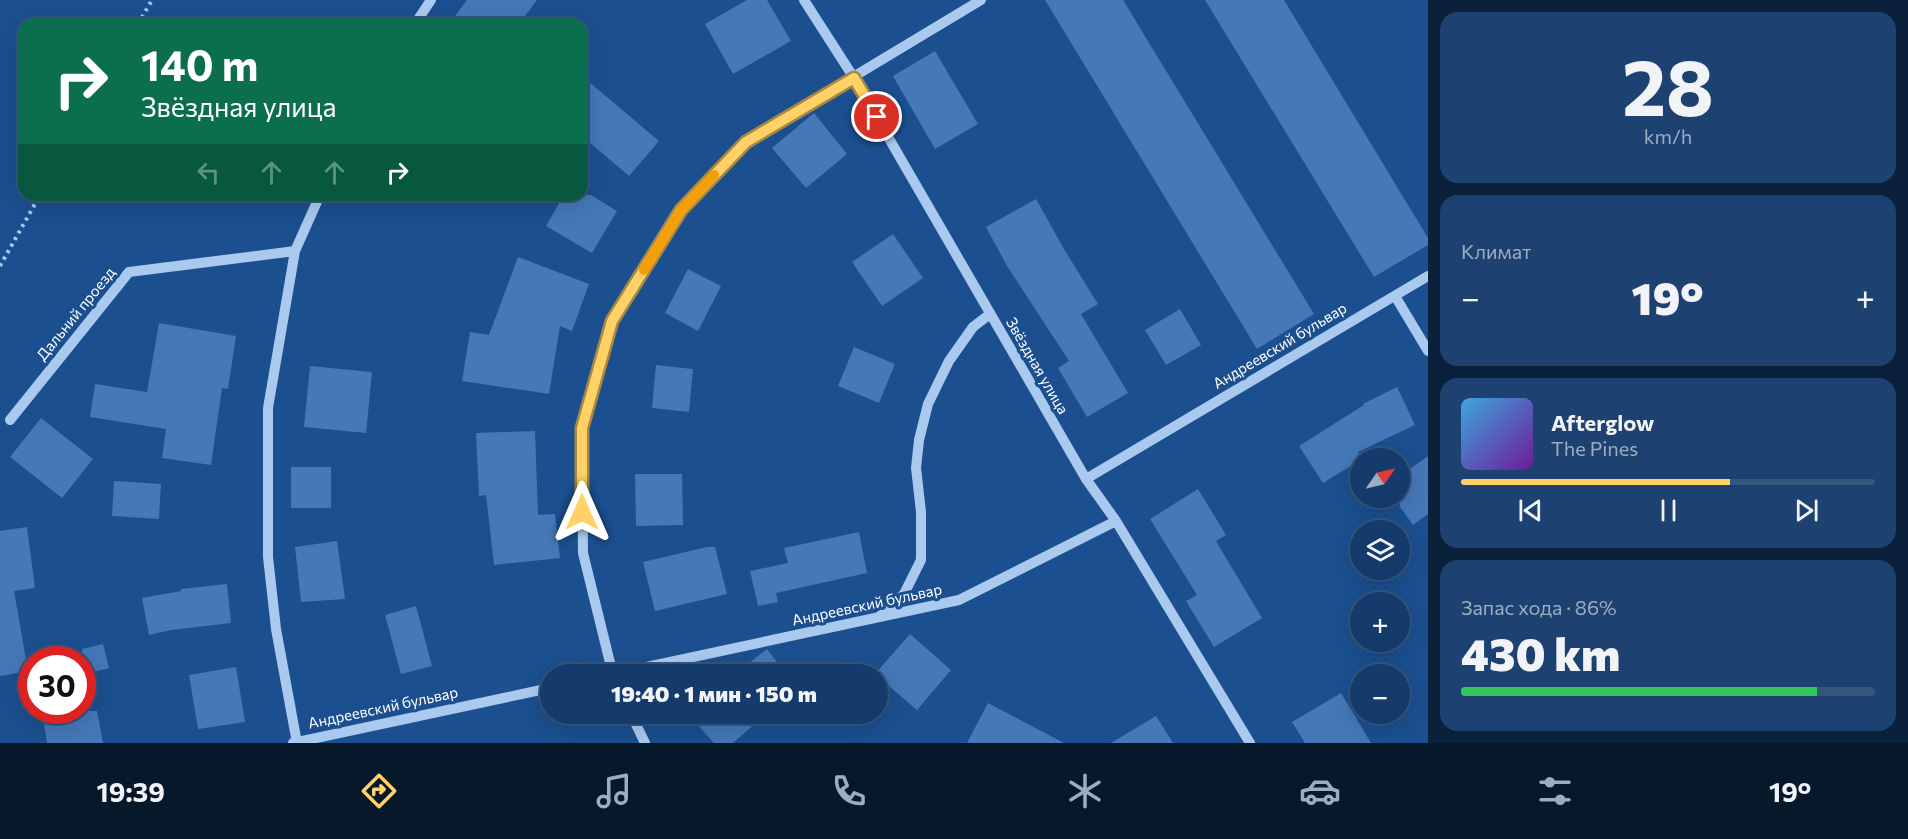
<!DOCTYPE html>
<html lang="ru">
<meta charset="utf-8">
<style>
body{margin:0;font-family:Commissioner,sans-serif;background:#1d4271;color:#f1f3f6;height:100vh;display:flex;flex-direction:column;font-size:22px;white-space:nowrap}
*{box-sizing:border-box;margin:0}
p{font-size:20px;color:#9dadc1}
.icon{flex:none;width:33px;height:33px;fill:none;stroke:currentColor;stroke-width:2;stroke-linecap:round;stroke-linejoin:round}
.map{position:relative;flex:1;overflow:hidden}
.drawer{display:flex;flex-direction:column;gap:12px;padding:12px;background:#0b203b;width:480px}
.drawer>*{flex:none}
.top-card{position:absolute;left:18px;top:18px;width:570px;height:183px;border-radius:18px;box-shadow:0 6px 24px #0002,0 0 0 2px #33557e;background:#0b6e4f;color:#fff;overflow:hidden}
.needle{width:39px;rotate:56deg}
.tools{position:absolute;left:1350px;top:448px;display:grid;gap:12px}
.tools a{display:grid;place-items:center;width:60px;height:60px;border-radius:50%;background:#143b6b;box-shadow:0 6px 24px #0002,0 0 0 2px #33557e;font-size:30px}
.speed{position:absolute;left:18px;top:646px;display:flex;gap:12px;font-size:30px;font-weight:700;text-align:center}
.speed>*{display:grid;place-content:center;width:78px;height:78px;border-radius:50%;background:#143b6b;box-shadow:0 6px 24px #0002,0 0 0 2px #33557e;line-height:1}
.speed .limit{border:9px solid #d22;background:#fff;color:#111}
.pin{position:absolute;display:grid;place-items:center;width:51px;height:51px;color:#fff;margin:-26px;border:3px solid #fff;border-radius:50%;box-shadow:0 2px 6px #0007}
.me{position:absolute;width:66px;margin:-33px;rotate:0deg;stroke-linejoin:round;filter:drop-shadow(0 0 4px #0008)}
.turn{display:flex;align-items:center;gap:21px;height:126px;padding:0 24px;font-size:27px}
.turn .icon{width:78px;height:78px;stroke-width:2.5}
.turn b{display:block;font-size:42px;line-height:51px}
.lanes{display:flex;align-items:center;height:57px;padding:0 24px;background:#0003;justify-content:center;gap:30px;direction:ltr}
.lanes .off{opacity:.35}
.big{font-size:45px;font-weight:800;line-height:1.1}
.drawer .card{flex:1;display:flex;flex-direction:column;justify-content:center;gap:9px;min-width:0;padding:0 21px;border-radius:18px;background:#1d4271}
.drawer .dial{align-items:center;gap:0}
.dial b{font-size:78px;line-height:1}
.song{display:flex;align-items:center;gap:18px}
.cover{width:72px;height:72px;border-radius:9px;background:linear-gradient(135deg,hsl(200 70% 55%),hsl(280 70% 35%))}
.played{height:6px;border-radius:3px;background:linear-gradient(90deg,#ffd166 65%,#33557e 65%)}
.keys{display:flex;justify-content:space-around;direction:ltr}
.heat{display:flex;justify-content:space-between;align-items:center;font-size:33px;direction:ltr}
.charge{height:9px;border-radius:4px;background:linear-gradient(90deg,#34c759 86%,#33557e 0)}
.trip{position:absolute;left:540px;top:664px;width:348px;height:60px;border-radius:30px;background:#143b6b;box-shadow:0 6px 24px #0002,0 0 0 2px #33557e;font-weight:800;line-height:60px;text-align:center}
.tabs{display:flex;height:96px;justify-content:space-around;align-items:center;background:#08182b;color:#9dadc1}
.tabs .icon{width:42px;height:42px}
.tabs .selected{color:#ffd166}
.tabs b{font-size:27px;color:#f1f3f6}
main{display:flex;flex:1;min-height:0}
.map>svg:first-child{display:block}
.building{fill:#4478b7}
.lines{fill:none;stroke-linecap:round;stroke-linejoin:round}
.path{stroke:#a9c9ee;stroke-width:4;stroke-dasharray:3 4.5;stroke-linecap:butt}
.minor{stroke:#a9c9ee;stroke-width:10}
.route-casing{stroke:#a68842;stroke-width:15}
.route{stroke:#ffd166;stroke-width:10}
.slow{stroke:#f59e0b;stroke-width:10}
.labels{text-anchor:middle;stroke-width:6;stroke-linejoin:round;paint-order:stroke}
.street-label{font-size:15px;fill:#fff;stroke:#1b4f8f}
</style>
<main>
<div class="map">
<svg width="1428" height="743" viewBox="0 0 1428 743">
<rect width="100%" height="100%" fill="#1b4f8f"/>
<path class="building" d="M 467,0 L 537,0 L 519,24 L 449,24 Z
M 747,0 L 767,0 L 791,41 L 733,74 L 705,24 Z
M 1045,0 L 1123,0 L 1314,314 L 1257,349 Z
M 1205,0 L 1284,0 L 1428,238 L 1428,245 L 1374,277 Z
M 935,51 L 978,124 L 935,149 L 893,76 Z
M 582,76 L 659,141 L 629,176 L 582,136 Z
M 814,113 L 847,154 L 806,188 L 772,148 Z
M 564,195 L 591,195 L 617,211 L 592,253 L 546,226 Z
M 1036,199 L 1064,249 L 1098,304 L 1081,314 L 1128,393 L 1087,417 L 1058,368 L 1069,361 L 1007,266 L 986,227 Z
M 893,234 L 923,278 L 882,306 L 852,262 Z
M 518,257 L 589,284 L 572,331 L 560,326 L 549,394 L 462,381 L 470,332 L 489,335 Z
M 688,269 L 721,286 L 698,331 L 665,313 Z
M 1180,309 L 1201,345 L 1166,365 L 1145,330 Z
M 159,323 L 236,336 L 228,389 L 222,388 L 211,465 L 162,458 L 166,429 L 90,417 L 95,384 L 147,392 Z
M 854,347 L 895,364 L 879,403 L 838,386 Z
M 656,365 L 693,369 L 689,412 L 652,408 Z
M 310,366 L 372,372 L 366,433 L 304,427 Z
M 1397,387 L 1415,425 L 1358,452 L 1362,459 L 1323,483 L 1299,446 L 1364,405 L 1363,404 Z
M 41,418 L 93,459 L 62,498 L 10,457 Z
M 535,431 L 538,515 L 555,514 L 560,558 L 494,565 L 486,495 L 479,496 L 476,433 Z
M 1428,456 L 1428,514 L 1413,525 L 1400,507 L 1400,476 Z
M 291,467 L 331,467 L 331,508 L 291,508 Z
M 635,474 L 682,474 L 683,525 L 636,526 Z
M 114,481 L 161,484 L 159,519 L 112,516 Z
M 1198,489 L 1226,535 L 1216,541 L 1262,618 L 1214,647 L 1186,601 L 1197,595 L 1150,519 Z
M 27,527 L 35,588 L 14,591 L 28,671 L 0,676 L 0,531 Z
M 859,532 L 867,573 L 776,593 L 778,602 L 758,606 L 750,571 L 788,563 L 784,548 Z
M 337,541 L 345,599 L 301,602 L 295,547 Z
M 707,547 L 715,547 L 727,594 L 655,611 L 643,562 Z
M 227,584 L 231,623 L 171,630 L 149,635 L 142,598 L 181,591 L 181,589 Z
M 416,606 L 432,666 L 401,674 L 385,615 Z
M 910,634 L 951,670 L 917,710 L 875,674 Z
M 103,644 L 109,668 L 82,675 L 82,649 Z
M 767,649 L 787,675 L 734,675 Z
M 236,667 L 245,722 L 198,729 L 189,675 Z
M 1341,693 L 1371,743 L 1305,743 L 1292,722 Z
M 988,703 L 1064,743 L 967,743 Z
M 42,711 L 97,711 L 103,743 L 47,743 Z
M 688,714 L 766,714 L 733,743 L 714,743 Z
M 1156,716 L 1173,743 L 1111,743 Z"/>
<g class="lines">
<path class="path" d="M 138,24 L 152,0
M 0,266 L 40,195"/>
<path class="minor" d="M 804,0 L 854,78 L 1086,479 L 1116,521 L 1250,743
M 415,24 L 431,0
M 1395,296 L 1428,351
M 10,420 L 129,272 L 295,251
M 1086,479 L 1428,276
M 880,616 L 904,594 L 921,560 L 921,512 L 916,468 L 919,440 L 928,404 L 949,361 L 973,327 L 990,314
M 609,675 L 959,600 L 1116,521
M 613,675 L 583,553 L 582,428 L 611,321 L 681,210 L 745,142 L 981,0
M 631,714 L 645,743
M 293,743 L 550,688
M 297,743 L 276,629 L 268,557 L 268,408 L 295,251 L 320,195"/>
</g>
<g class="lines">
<defs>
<path id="route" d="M 582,512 L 582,428 L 612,321 L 681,210 L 746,142 L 854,78 L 877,117"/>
</defs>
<use href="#route" class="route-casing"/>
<use href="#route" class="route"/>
<path class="slow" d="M 644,270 L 681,210 L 714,175"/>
</g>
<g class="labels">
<g class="street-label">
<text transform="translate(76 314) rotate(-51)" y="5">Дальний проезд</text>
<text transform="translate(1280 346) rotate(-31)" y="5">Андреевский бульвар</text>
<text transform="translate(1037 366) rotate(60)" y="5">Звёздная улица</text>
<text transform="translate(867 605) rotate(-12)" y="5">Андреевский бульвар</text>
<text transform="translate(383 708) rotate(-12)" y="5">Андреевский бульвар</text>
</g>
</g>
</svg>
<div class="tools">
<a><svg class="needle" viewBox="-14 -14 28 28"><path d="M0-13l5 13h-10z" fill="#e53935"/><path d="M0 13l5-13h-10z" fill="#9dadc1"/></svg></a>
<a><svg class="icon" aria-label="layers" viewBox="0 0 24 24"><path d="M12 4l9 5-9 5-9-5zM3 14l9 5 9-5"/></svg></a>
<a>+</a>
<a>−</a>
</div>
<div class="speed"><div class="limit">30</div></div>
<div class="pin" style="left:877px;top:117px;background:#d93025"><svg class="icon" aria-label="arrive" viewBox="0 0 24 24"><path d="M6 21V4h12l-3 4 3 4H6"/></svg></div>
<svg class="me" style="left:582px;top:512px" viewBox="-20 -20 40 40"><path d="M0-17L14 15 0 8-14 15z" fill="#ffd166" stroke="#fff" stroke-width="4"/></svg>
<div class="trip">19:40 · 1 мин · 150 m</div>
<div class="top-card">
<div class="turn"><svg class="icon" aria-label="right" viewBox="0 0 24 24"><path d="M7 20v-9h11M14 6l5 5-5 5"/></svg><div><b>140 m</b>Звёздная улица</div></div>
<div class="lanes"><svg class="icon off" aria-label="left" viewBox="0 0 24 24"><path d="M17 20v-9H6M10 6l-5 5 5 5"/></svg><svg class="icon off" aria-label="ahead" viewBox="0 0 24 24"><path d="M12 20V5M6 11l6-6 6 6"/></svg><svg class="icon off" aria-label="ahead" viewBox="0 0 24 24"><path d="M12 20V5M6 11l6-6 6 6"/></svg><svg class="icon" aria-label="right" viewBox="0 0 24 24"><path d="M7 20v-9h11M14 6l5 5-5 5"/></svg></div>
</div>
</div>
<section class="drawer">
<div class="card dial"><b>28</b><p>km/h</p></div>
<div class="card"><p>Климат</p>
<div class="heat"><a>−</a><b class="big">19°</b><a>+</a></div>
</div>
<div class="card">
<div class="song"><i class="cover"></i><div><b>Afterglow</b><p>The Pines</p></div></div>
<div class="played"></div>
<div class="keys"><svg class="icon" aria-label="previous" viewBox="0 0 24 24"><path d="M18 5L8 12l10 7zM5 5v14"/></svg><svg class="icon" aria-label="pause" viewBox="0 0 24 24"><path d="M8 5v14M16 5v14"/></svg><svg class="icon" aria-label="next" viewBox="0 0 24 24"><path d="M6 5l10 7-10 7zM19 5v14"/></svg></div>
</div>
<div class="card"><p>Запас хода · 86%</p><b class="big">430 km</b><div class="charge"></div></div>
</section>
</main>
<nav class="tabs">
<b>19:39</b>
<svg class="icon selected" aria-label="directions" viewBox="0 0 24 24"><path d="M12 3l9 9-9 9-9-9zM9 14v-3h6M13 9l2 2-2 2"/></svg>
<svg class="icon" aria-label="music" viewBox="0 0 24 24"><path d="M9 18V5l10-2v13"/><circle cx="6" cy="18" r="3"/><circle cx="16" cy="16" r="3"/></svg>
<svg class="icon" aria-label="phone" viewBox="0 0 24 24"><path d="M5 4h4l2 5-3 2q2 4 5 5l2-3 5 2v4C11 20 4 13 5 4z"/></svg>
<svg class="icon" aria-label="climate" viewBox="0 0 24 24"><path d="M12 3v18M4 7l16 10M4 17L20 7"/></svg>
<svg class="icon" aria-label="car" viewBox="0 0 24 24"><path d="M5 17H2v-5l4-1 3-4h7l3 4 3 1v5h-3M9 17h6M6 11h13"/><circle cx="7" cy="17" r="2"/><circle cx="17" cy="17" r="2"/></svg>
<svg class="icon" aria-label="filters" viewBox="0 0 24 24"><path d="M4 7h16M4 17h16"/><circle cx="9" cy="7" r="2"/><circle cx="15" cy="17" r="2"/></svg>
<b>19°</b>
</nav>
